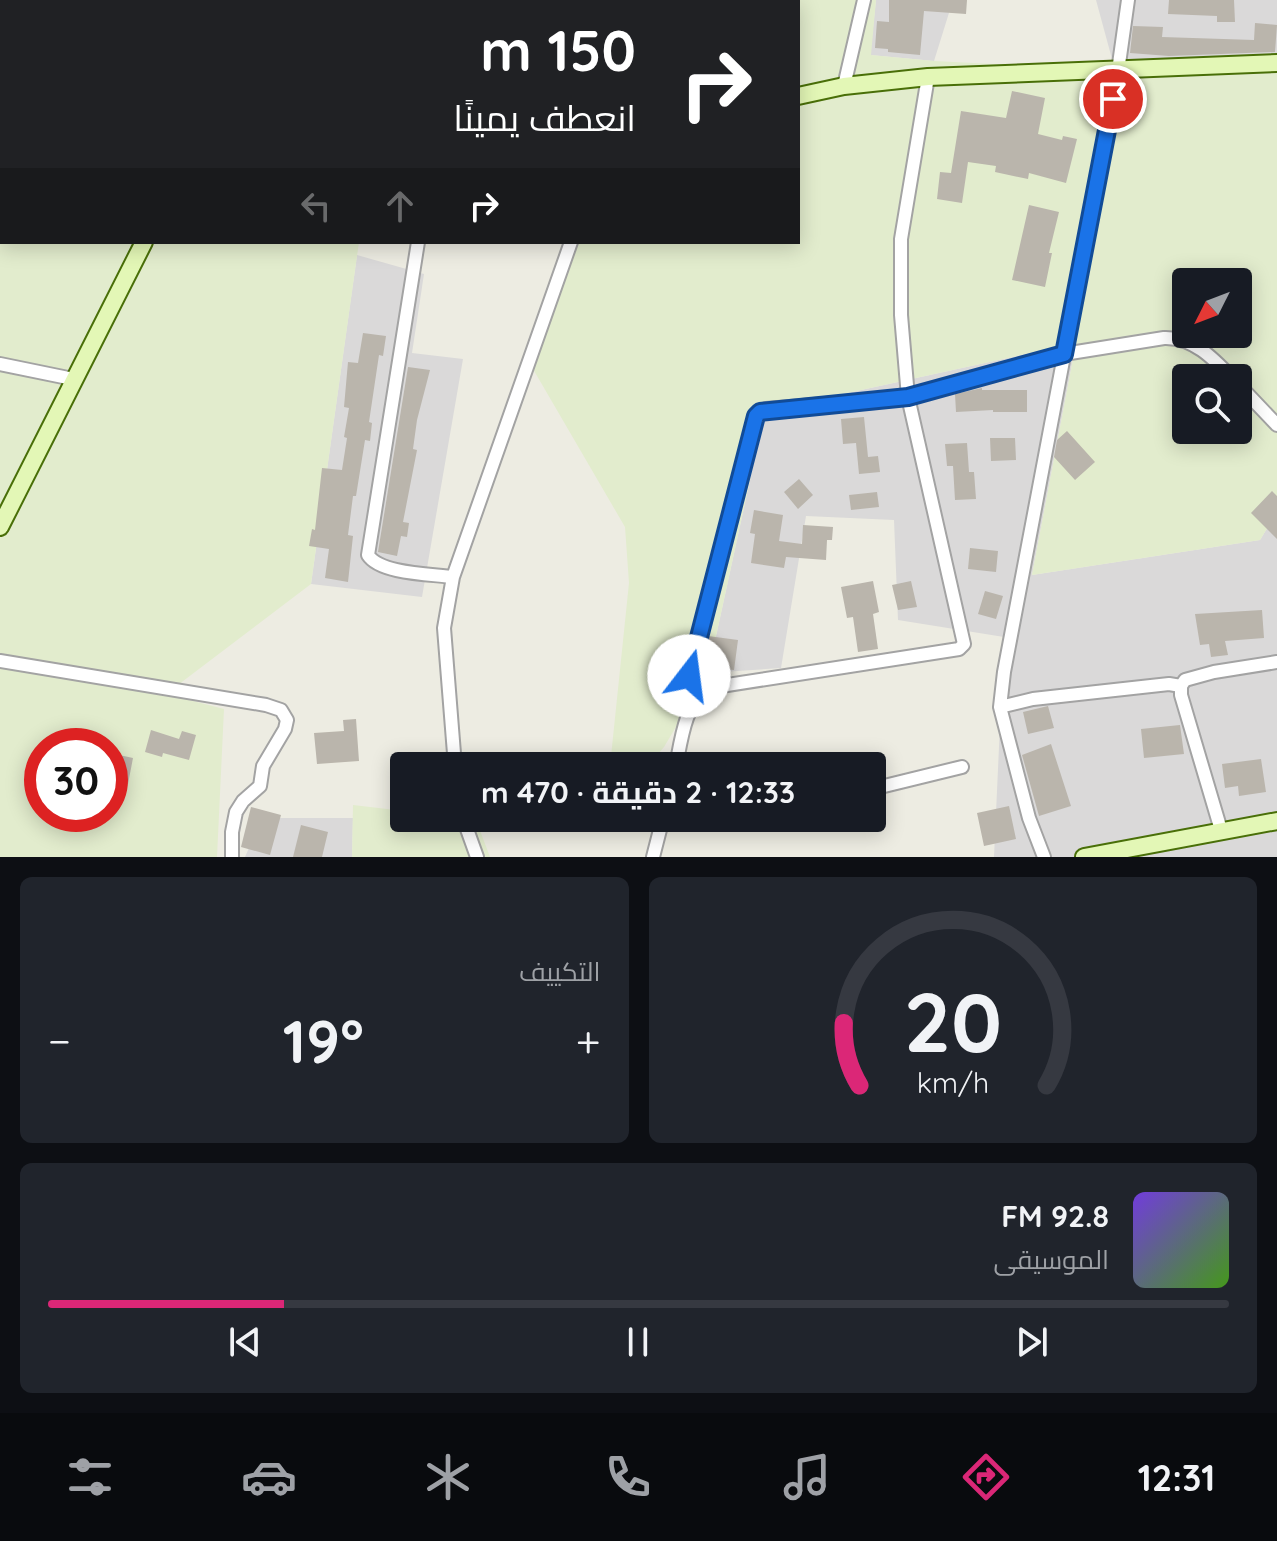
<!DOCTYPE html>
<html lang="ar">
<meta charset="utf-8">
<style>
body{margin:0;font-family:Quicksand,Cairo,sans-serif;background:#20242c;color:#f1f3f6;direction:rtl;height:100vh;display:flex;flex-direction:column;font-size:30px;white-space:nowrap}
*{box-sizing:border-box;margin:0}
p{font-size:26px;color:#9ea1a6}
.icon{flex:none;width:44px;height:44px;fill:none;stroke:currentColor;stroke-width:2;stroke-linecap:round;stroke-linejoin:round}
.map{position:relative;height:857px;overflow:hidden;direction:ltr}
.drawer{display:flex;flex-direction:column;gap:20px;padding:20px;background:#0d0f14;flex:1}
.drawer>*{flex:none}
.banner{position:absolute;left:0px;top:0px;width:800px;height:244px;box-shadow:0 4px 20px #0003;direction:rtl;background:#202124;color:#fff;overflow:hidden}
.needle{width:52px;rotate:228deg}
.tools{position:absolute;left:1172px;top:268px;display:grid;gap:16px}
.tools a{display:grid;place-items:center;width:80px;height:80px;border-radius:8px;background:#171b24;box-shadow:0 4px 20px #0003;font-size:40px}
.speed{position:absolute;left:24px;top:728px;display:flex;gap:16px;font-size:40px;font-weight:700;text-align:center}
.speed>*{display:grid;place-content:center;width:104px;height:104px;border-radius:50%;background:#171b24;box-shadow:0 4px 20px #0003;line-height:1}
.speed .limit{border:12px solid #d22;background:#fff;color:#111}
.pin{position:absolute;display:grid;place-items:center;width:68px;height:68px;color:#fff;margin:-34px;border:4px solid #fff;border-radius:50%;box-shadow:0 2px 8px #0007}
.me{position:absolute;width:88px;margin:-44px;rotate:15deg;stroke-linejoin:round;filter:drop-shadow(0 0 6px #0008)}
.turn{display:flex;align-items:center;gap:28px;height:168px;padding:0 32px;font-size:36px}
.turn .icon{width:104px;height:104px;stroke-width:2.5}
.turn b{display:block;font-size:56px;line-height:68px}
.lanes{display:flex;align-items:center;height:76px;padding:0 32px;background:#0003;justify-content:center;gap:40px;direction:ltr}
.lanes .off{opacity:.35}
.big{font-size:60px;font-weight:700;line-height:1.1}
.drawer .tile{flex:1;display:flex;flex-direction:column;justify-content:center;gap:12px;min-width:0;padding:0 28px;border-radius:12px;background:#20242c}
.drawer .dial{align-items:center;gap:0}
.dial svg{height:208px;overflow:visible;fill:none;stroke:#363941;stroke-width:7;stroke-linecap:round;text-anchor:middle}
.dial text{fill:#f1f3f6;stroke:none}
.song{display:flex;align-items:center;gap:24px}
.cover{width:96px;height:96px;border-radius:12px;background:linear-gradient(135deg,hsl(260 70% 55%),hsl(100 70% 35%))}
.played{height:8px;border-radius:4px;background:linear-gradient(90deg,#db2777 20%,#363941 20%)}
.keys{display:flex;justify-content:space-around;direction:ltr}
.heat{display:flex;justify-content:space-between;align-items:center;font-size:44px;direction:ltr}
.drawer .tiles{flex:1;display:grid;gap:20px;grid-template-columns:1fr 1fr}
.tile:last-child{grid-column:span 2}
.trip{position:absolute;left:390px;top:752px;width:496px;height:80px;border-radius:8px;background:#171b24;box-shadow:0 4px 20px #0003;font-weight:700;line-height:80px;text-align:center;direction:rtl}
.tabs{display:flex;height:128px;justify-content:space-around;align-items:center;background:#090b0e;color:#9ea1a6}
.tabs .icon{width:56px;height:56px}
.tabs .active{color:#db2777}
.tabs b{font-size:36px;color:#f1f3f6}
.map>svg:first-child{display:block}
.residential{fill:#dad9d9}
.farmland{fill:#e2eccd;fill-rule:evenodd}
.building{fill:#bab5ac}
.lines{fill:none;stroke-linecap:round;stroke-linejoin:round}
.street-casing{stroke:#a3a3a3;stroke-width:16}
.secondary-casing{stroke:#496f08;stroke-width:20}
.street{stroke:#fff;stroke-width:12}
.secondary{stroke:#e3f7b6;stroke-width:16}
.route-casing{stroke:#114b97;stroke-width:20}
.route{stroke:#1a73e8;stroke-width:14}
</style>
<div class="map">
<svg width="1277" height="857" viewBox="0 0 1277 857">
<rect width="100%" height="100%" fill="#edece2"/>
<path class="residential" d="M 876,0 L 953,0 L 934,61 L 870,55 Z
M 1096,0 L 1277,0 L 1277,64 L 1115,70 Z
M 357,255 L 424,274 L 412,353 L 463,359 L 422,597 L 311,584 Z
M 1076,343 L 1032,575 L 1260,540 L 1277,512 L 1277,857 L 994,857 L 1004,637 L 898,620 L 894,520 L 806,516 L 781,668 L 708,673 L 765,411 Z
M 262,818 L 353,818 L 352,857 L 245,857 Z"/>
<path class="farmland" d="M 0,0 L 876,0 L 871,55 L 934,61 L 1115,70 L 1277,64 L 1277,512 L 1260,540 L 1032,575 L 1076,343 L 765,411 L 708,673 L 664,747 L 648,766 L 610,766 L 629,583 L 625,527 L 533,369 L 568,242 L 798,242 L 798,2 L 2,2 L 2,242 L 359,242 L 311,584 L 166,694 L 224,709 L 217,857 L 0,857 ZM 1186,282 L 1238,282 L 1238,334 L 1186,334 ZM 1186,378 L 1238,378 L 1238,430 L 1186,430 ZM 42,746 L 110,746 L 110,814 L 42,814 Z
M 353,805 L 404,811 L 404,818 L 476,820 L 490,857 L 352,857 Z"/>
<path class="building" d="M 889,0 L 967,0 L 966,14 L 924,11 L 920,55 L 888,52 L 888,49 L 875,48 L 877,21 L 889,22 Z
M 1169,0 L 1234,0 L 1235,22 L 1217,22 L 1217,16 L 1168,14 Z
M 1255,23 L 1277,25 L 1275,52 L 1169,56 L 1130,53 L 1133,26 L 1163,27 L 1162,37 L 1254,40 Z
M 1012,91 L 1045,98 L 1038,134 L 1062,140 L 1063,136 L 1077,139 L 1066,183 L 1029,173 L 1028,179 L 995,172 L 996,166 L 968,162 L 962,203 L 937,199 L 940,172 L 951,173 L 961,111 L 1006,118 Z
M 1029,205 L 1059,212 L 1049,253 L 1052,253 L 1045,287 L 1012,280 Z
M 363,333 L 386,336 L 383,356 L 379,355 L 369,422 L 372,423 L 370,441 L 365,440 L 356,496 L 353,496 L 348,535 L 353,536 L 348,582 L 325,578 L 329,549 L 309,546 L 312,529 L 315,530 L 322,468 L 342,470 L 347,438 L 344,437 L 349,408 L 344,407 L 348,362 L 358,363 Z
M 408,367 L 430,370 L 417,420 L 413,449 L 417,450 L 403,522 L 409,523 L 407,537 L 401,536 L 397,556 L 378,552 Z
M 982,388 L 982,390 L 1027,390 L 1027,412 L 993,412 L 993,410 L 956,412 L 955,394 Z
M 864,417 L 868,457 L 878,456 L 880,472 L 859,474 L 856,443 L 843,444 L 841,419 Z
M 1067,431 L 1095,462 L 1075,480 L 1054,457 L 1057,440 Z
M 990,438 L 1015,438 L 1016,460 L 991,461 Z
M 967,443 L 969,472 L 974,472 L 976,499 L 955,500 L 953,466 L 947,466 L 945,444 Z
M 799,479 L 813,495 L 798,509 L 784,492 Z
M 1272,491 L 1277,496 L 1277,539 L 1251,513 Z
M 877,492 L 879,507 L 851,510 L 849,495 Z
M 754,510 L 783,515 L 779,541 L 802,544 L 803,525 L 833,527 L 832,540 L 827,540 L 826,560 L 786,557 L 784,568 L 751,563 L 755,534 L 750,533 Z
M 970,548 L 998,551 L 996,572 L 968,569 Z
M 873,581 L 879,612 L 873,614 L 878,649 L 858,652 L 853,617 L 847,618 L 841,587 Z
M 911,581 L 917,607 L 898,610 L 892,585 Z
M 985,591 L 1003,596 L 996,619 L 978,614 Z
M 1262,610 L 1264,638 L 1225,641 L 1228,655 L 1211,657 L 1209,644 L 1200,645 L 1195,614 Z
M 708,636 L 738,640 L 734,670 L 700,666 Z
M 1048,706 L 1054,728 L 1028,734 L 1023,712 Z
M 356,719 L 359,761 L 317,764 L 314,733 L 344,731 L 343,720 Z
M 1180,725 L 1184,754 L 1144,758 L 1141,729 Z
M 151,730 L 179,739 L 182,731 L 196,735 L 189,760 L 163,753 L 162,757 L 145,752 Z
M 1051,744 L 1071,806 L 1039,816 L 1022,755 Z
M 110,753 L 133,758 L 128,784 L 110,781 Z
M 1261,759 L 1266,792 L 1239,796 L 1238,786 L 1225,788 L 1222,764 Z
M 1009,806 L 1016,839 L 984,846 L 977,813 Z
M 251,807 L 281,815 L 270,855 L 241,847 Z
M 301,825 L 328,832 L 322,857 L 293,857 Z"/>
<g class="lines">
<defs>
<path id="street" d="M 844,86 L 864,0
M 0,188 L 2,187
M 418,242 L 368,555 C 380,574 431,574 453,577
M 0,364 L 73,379
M 1238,384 L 1277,425
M 0,661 L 266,705 L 281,710 L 287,720 L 285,729 L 263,766 L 260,786 L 243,801 L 236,812 L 232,832 L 232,857
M 695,698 L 689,682 L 690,670 L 756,416 L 766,409 L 908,397 L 901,315 L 901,239 L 928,77
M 1000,707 L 1033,699 L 1169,684 L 1181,686
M 455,766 L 444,628 L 453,577 L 571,242
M 676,766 C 681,741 685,703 708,688 L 959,649 L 964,644 L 908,397 L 1064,354 L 1164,338 C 1193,337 1213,358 1232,378
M 872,789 L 962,767
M 463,818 L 477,857
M 1221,830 L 1181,695 L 1181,686 L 1185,680 L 1214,672 L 1277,662
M 653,857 L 663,818
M 1044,857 L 1029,818 L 1000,707 L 1004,672 L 1118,71 L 1128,0"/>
<path id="secondary" d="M 798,96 L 844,86 L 928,77 L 1277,63
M 0,527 L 144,242
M 1084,857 L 1277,821"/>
</defs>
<use href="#street" class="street-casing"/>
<use href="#secondary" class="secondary-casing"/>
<use href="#street" class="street"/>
<use href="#secondary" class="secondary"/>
</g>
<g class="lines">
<defs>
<path id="route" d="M 689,676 L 756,416 L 760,412 L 908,397 L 1064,354 L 1113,99"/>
</defs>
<use href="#route" class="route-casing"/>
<use href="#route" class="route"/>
</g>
</svg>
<div class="tools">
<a><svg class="needle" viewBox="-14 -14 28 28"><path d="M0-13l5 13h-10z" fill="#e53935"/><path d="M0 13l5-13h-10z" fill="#9ea1a6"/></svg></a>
<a><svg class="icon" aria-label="search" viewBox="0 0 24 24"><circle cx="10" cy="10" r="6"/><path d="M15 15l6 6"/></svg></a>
</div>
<div class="speed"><div class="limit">30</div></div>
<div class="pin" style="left:1113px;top:99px;background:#d93025"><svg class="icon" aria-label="arrive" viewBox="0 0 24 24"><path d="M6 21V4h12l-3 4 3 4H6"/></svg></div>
<svg class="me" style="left:689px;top:676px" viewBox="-20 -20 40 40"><circle r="19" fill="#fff"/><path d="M0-13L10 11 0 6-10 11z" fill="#1a73e8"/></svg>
<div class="trip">12:33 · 2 دقيقة · 470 m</div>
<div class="banner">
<div class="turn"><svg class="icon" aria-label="right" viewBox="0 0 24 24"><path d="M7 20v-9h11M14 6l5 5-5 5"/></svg><div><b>150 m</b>انعطف يمينًا</div></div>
<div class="lanes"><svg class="icon off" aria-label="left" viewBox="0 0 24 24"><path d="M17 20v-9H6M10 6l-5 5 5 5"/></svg><svg class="icon off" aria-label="ahead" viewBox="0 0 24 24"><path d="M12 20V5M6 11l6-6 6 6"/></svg><svg class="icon" aria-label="right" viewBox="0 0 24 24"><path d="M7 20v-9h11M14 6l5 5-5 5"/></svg></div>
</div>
</div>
<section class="drawer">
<div class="tiles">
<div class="tile dial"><svg viewBox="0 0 100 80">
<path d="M14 69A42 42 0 1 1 86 69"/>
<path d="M14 69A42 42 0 0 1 8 45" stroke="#db2777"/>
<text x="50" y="56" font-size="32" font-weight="700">20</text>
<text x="50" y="72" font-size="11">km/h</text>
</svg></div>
<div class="tile"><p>التكييف</p>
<div class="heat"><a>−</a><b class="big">19°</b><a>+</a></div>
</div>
<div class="tile">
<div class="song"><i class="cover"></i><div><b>92.8 FM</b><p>الموسيقى</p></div></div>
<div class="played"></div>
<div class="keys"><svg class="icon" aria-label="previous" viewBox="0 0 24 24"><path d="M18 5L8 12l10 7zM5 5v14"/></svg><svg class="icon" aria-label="pause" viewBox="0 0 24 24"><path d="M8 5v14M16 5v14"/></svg><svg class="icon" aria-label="next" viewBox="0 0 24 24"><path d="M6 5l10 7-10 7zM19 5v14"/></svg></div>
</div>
</div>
</section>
<nav class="tabs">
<b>12:31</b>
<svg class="icon active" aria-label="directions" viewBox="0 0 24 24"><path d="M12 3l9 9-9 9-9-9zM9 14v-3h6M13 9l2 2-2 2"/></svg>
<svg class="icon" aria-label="music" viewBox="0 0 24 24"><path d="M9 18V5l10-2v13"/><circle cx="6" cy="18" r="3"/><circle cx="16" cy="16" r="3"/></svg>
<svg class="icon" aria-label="phone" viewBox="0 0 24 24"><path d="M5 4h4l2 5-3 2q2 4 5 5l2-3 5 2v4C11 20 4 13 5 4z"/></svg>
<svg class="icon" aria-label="climate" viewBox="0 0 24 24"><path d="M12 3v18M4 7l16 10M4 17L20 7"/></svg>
<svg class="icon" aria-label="car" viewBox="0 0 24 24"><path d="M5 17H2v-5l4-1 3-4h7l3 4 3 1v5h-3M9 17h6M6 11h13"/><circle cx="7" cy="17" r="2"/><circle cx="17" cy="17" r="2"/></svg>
<svg class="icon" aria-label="filters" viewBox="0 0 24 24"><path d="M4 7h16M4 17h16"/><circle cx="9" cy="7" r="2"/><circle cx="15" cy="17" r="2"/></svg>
</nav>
